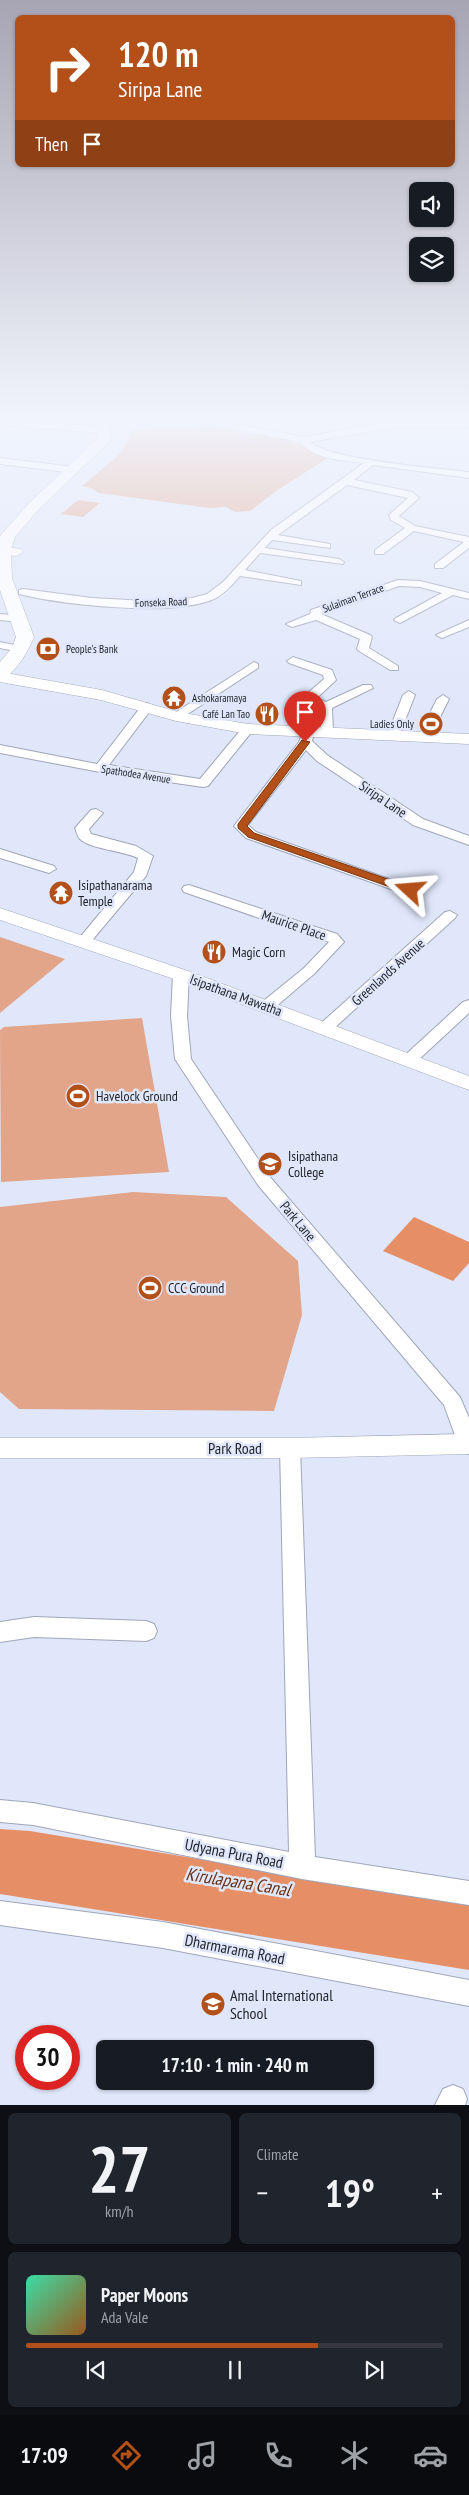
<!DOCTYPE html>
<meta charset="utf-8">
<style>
body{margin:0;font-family:"PT Sans Narrow",sans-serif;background:#20242c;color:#f1f3f6;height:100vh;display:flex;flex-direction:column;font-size:19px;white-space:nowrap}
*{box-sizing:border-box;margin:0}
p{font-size:16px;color:#9ea1a6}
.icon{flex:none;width:28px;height:28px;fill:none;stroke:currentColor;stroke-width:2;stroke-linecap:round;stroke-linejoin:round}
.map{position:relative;height:2105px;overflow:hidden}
.sheet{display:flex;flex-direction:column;gap:8px;padding:8px;background:#0d0f14;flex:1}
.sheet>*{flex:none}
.guide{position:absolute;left:15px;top:15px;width:440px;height:152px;border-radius:8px;box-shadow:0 1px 4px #0004;background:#b35019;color:#fff;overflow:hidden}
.tools{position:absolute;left:409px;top:182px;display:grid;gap:10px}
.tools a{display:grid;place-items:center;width:45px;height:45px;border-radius:8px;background:#171b24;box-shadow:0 1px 4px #0004;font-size:25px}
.speed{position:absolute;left:15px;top:2025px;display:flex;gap:10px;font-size:25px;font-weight:700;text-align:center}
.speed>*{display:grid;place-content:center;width:65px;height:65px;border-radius:50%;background:#171b24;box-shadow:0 1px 4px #0004;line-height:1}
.speed .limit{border:8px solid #d22;background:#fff;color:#111}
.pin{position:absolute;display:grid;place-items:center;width:42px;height:42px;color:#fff;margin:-51px -21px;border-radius:50% 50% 50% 0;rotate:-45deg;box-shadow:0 0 5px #0007}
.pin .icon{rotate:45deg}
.me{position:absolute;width:55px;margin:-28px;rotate:289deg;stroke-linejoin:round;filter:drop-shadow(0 0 4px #0008)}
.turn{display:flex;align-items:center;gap:18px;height:105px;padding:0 20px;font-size:22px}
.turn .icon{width:65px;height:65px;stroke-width:2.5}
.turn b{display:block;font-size:35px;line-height:42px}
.then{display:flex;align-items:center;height:48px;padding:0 20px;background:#0003;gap:10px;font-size:19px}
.big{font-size:38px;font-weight:700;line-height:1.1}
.sheet .widget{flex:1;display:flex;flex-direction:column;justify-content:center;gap:8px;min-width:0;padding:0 18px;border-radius:8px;background:#20242c}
.sheet .dial{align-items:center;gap:0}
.dial b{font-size:65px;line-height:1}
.song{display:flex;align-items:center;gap:15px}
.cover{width:60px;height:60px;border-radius:8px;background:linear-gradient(135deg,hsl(160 70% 55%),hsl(30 70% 35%))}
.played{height:5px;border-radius:2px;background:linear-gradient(90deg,#b35019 70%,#363941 70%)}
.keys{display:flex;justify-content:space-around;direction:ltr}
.heat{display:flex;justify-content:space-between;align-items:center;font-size:28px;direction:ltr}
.sheet .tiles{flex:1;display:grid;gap:8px;grid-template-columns:1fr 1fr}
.widget:last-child{grid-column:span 2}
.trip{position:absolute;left:96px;top:2040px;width:278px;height:50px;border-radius:8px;background:#171b24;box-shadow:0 1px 4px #0004;font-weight:700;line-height:50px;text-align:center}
.dock{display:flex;height:80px;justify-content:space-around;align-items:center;background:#090b0e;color:#9ea1a6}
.dock .icon{width:35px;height:35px}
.dock .selected{color:#b35019}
.dock b{font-size:22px;color:#f1f3f6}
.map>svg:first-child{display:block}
.built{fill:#d2dbf5}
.green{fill:#e2a58a}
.water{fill:#e68f67}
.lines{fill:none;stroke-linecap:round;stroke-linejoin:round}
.minor-casing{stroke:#a0a6b8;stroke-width:2}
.major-casing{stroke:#a0a6b8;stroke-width:1}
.highway-casing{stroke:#a0a6b8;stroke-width:1}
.minor{fill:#fff;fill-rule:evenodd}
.major{fill:#fff;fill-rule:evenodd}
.highway{fill:#fff;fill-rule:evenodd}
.route{fill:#b35019;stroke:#743410}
.labels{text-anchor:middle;stroke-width:5;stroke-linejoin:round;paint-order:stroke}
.far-street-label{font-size:11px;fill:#1e2127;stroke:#e0e7fa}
.far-poi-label{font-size:11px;fill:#1e2127;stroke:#e0e7fa;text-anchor:start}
.street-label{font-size:14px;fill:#1e2127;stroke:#e0e7fa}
.poi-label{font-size:14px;fill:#1e2127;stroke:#e0e7fa;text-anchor:start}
.near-street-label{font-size:16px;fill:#1e2127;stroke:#e0e7fa}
.near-poi-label{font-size:16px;fill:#1e2127;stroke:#e0e7fa;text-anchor:start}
.near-water-label{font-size:18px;font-style:italic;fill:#683014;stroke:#e0e7fa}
</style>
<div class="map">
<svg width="469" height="2105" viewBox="0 0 469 2105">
<rect width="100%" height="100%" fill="#e0e7fa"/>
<path class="built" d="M 399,415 L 469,415 L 469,421 L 399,422 Z"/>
<path class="green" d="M 205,426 L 272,436 L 300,444 L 308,450 L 326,454 L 328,458 L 279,489 L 250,511 L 235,512 L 226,507 L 209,508 L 99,493 L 91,488 L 82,486 L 121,453 L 132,430 Z
M 78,500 L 100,503 L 83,517 L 61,514 Z
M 0,937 L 65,959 L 0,1013 Z
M 142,1018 L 169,1172 L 1,1182 L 0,1030 L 4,1027 Z
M 133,1192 L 226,1197 L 298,1261 L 302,1315 L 274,1411 L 19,1409 L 0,1392 L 0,1207 Z"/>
<path class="water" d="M 414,1217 L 469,1242 L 469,1263 L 453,1281 L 383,1251 Z
M 0,1829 L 30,1831 L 469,1904 L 469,1970 L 0,1894 Z"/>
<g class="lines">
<defs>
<path id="minor" d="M 169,415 L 185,415 L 304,437 L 394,421 L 469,421 L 469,427 L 394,427 L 310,442 C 325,459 441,469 469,472 L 469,478 L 373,465 L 354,480 L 412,492 L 419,498 L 399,516 L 415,526 L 469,537 L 469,548 L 443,568 L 435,568 L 435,564 L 464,542 L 414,531 L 383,554 L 375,554 L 375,550 L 405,528 L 391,520 L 389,515 L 408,498 L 347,485 L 278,535 L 330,544 L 330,548 L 272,540 L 265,548 L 339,559 L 344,562 L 343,564 L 260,553 L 245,570 L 301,581 L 301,585 L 240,576 C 233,584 224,594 214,599 C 174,617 63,605 19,594 L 19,590 L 23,589 L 92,598 L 146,601 L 192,598 L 207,594 L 223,582 L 271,530 L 364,463 C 344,460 313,460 301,442 L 173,418 Z
M 0,419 L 103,427 L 107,430 L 103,433 L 0,425 Z
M 0,458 L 74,467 L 79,470 L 74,473 L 0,464 Z
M 398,580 L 420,581 L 469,593 L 469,599 L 453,595 L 400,623 L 394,620 L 396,618 L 442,593 L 420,587 L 399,586 L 321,614 L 370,635 L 372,637 L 369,648 L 398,666 L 398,670 L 390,670 L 359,651 L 357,649 L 360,639 L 316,620 L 292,627 L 286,624 L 310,614 L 311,610 Z
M 0,614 L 20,616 L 26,619 L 20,622 L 0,620 Z
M 469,620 L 469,627 L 442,638 L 436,635 Z
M 0,642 L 24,647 L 26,649 L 20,652 L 0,648 Z
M 293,657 L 332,670 L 336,680 L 319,696 L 319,699 L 326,702 L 363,685 L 371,685 L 373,688 L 332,708 L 333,734 L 331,737 L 323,737 L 321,734 L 320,708 L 307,701 L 309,692 L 324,679 L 323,675 L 289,663 L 287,661 Z
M 254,662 L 258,664 L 258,668 L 180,719 L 176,720 L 170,716 Z
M 409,691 L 415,695 L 399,736 L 397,739 L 389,739 L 387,736 L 403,695 Z
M 443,695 L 449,699 L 430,737 L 428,740 L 420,740 L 418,737 L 437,699 Z
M 147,703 L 153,707 L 109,765 L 200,779 L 244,726 L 248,725 L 254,729 L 208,786 L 203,787 L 100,772 L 0,753 L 0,745 L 97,764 L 143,704 Z
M 308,728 L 314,732 L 312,741 L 327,755 L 423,819 L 469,836 L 469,845 L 413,825 L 317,761 L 306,750 L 248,825 L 256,832 L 415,888 L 417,891 L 410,895 L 405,894 L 246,838 L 234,826 L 299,742 L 304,729 Z
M 96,809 L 103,813 L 89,829 L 91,834 L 136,846 L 153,856 L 146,876 L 89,944 L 84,945 L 77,941 L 134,872 L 138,858 C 124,851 90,849 80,839 C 77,836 77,832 75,828 L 91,810 Z
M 0,849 L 54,866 L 56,869 L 49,873 L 0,858 Z
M 189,885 L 337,934 L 344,942 L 314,974 L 273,1009 L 261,1009 L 259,1006 L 261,1003 L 304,968 L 329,942 L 184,892 L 182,889 L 184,886 Z
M 450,911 L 457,915 L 455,918 L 331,1031 L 319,1031 L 317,1028 L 319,1025 L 445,912 Z
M 181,970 L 189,975 L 187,1016 L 191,1059 L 270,1177 L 460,1397 L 469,1418 L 469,1454 L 462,1452 L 459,1446 L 444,1405 L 258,1185 L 175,1059 L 171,1016 L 173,975 Z
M 469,1000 L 469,1013 L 415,1063 L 403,1063 L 401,1060 L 403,1057 L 463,1002 Z
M 290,1440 L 297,1442 L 300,1448 L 315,1857 L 469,1881 L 469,1905 L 302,1879 L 33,1825 L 0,1822 L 0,1800 L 33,1803 L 289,1852 L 280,1448 L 283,1442 Z
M 34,1617 L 146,1621 L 154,1624 L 157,1631 L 154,1638 L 146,1641 L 34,1637 L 0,1642 L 0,1622 Z
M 0,1901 L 163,1922 L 469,1980 L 469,2006 L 163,1948 L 0,1925 Z
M 453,2085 L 463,2089 L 467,2099 L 465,2105 L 435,2105 L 443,2089 Z"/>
<path id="major" d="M 0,546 L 21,549 L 23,552 L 16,556 L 0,554 Z
M 0,672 L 102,690 L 178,712 L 248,724 L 469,734 L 469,744 L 248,734 L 176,721 L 101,700 L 0,682 Z
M 0,908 L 188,971 L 469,1076 L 469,1090 L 174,979 L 0,920 Z
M 469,1434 L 469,1454 L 290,1458 L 0,1458 L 0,1438 L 290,1438 Z"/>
<path id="highway" d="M 89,415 L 103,415 L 111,435 L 110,441 L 39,509 L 15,537 L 11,550 L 12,578 L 34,637 C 28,651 15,676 0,679 L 0,662 L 12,648 L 16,637 L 0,590 L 0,536 L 29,503 L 96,440 L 97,435 Z"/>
</defs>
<use href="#minor" class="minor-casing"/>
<use href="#major" class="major-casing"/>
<use href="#highway" class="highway-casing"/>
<use href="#minor" class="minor"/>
<use href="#major" class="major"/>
<use href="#highway" class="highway"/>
</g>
<linearGradient id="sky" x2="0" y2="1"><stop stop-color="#a7a5b4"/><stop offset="0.59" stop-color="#f1f4fd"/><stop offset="1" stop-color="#f1f4fd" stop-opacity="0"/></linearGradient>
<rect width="469" height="709" fill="url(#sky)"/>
<path class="route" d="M 302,740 L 310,742 L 247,826 L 254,833 L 414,888 L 414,893 L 407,893 L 248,837 L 238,828 L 238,824 Z"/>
<defs>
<symbol id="bank-disc" viewBox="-11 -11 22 22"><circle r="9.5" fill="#b35019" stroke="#e0e7fa"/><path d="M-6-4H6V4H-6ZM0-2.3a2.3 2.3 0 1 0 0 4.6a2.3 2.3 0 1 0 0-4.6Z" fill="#fff"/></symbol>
<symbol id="temple-disc" viewBox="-11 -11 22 22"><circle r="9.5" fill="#b35019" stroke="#e0e7fa"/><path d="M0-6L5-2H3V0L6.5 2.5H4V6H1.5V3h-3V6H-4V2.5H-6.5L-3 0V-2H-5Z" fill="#fff"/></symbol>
<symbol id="restaurant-disc" viewBox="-11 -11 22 22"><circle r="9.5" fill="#b35019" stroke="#e0e7fa"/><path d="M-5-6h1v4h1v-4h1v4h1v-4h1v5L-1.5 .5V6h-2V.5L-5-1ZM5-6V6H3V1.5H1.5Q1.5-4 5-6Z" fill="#fff"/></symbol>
<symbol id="stadium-disc" viewBox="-11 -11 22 22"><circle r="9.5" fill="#b35019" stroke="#e0e7fa"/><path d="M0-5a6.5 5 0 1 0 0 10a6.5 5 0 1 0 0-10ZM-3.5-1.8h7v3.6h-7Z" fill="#fff"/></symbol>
<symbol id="school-disc" viewBox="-11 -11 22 22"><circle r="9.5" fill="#b35019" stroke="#e0e7fa"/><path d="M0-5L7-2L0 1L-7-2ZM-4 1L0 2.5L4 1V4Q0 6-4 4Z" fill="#fff"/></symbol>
</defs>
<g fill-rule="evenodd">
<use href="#bank-disc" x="34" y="635" width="28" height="28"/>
<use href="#temple-disc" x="160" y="684" width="28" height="28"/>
<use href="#restaurant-disc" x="253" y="700" width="28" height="28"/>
<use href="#stadium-disc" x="417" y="710" width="28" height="28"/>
<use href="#temple-disc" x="47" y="879" width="28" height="28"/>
<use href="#restaurant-disc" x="200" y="938" width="28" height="28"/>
<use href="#stadium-disc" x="64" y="1082" width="28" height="28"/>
<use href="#school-disc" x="256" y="1150" width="28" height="28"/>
<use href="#stadium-disc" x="136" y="1274" width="28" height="28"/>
<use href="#school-disc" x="199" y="1990" width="28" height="28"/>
</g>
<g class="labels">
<g class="far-street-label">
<text transform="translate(353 598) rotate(-20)" y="4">Sulaiman Terrace</text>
<text transform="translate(161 602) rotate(-2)" y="4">Fonseka Road</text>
<text transform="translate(136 774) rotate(9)" y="4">Spathodea Avenue</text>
</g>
<g class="far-poi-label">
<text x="66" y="653">People's Bank</text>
<text x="192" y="702">Ashokaramaya</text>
<text x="250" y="718" text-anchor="end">Café Lan Tao</text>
<text x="414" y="728" text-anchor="end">Ladies Only</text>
</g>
<g class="street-label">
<text transform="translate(383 799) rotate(34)" y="5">Siripa Lane</text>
<text transform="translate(294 925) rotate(19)" y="5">Maurice Place</text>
<text transform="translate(388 972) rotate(-42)" y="5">Greenlands Avenue</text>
<text transform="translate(236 995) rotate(20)" y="5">Isipathana Mawatha</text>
<text transform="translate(298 1221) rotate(50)" y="5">Park Lane</text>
</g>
<g class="poi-label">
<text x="78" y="890">Isipathanarama<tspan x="78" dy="16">Temple</tspan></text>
<text x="232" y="957">Magic Corn</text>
<text x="96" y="1101">Havelock Ground</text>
<text x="288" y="1161">Isipathana<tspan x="288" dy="16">College</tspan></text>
<text x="168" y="1293">CCC Ground</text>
</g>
<g class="near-street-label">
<text x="235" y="1454">Park Road</text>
<text transform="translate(234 1853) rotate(11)" y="6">Udyana Pura Road</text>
<text transform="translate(235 1949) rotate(11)" y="6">Dharmarama Road</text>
</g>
<g class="near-poi-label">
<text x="230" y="2001">Amal International<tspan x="230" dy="18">School</tspan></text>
</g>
<g class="near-water-label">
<text transform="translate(238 1882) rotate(9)" y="6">Kirulapana Canal</text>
</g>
</g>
</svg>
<div class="tools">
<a><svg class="icon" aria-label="sound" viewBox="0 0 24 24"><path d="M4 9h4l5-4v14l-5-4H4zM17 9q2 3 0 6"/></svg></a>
<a><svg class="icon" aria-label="layers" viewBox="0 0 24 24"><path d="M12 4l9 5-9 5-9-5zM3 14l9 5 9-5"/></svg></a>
</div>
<div class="speed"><div class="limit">30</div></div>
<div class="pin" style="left:305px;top:742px;background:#d93025"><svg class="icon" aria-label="arrive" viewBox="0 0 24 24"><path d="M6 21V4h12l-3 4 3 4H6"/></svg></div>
<svg class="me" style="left:410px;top:890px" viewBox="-20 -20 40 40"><path d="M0-17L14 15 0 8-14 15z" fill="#b35019" stroke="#fff" stroke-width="4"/></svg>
<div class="trip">17:10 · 1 min · 240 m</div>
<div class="guide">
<div class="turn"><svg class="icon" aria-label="right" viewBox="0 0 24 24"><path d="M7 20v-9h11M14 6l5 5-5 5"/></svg><div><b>120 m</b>Siripa Lane</div></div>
<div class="then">Then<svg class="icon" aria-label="arrive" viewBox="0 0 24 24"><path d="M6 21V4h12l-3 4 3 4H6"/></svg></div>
</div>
</div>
<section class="sheet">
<div class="tiles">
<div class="widget dial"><b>27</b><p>km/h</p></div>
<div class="widget"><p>Climate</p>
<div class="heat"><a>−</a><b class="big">19°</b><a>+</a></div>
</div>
<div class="widget">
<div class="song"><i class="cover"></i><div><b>Paper Moons</b><p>Ada Vale</p></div></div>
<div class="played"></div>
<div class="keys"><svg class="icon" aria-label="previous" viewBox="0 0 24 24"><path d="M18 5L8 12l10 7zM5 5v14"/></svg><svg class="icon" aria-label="pause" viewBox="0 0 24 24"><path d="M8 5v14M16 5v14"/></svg><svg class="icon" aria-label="next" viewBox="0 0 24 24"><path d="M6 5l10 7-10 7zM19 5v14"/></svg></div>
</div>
</div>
</section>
<nav class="dock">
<b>17:09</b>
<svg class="icon selected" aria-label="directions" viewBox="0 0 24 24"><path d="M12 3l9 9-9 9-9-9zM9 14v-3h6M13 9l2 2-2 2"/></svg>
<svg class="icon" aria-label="music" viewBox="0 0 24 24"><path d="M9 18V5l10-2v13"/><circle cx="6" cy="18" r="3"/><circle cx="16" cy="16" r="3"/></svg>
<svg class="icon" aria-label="phone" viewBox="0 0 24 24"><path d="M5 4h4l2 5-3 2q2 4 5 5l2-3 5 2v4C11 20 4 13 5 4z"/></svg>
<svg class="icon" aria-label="climate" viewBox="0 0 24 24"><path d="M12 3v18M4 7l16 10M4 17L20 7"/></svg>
<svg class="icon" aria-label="car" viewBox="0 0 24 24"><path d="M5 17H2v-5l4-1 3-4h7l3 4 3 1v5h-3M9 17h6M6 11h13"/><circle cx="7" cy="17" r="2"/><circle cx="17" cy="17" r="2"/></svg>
</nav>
